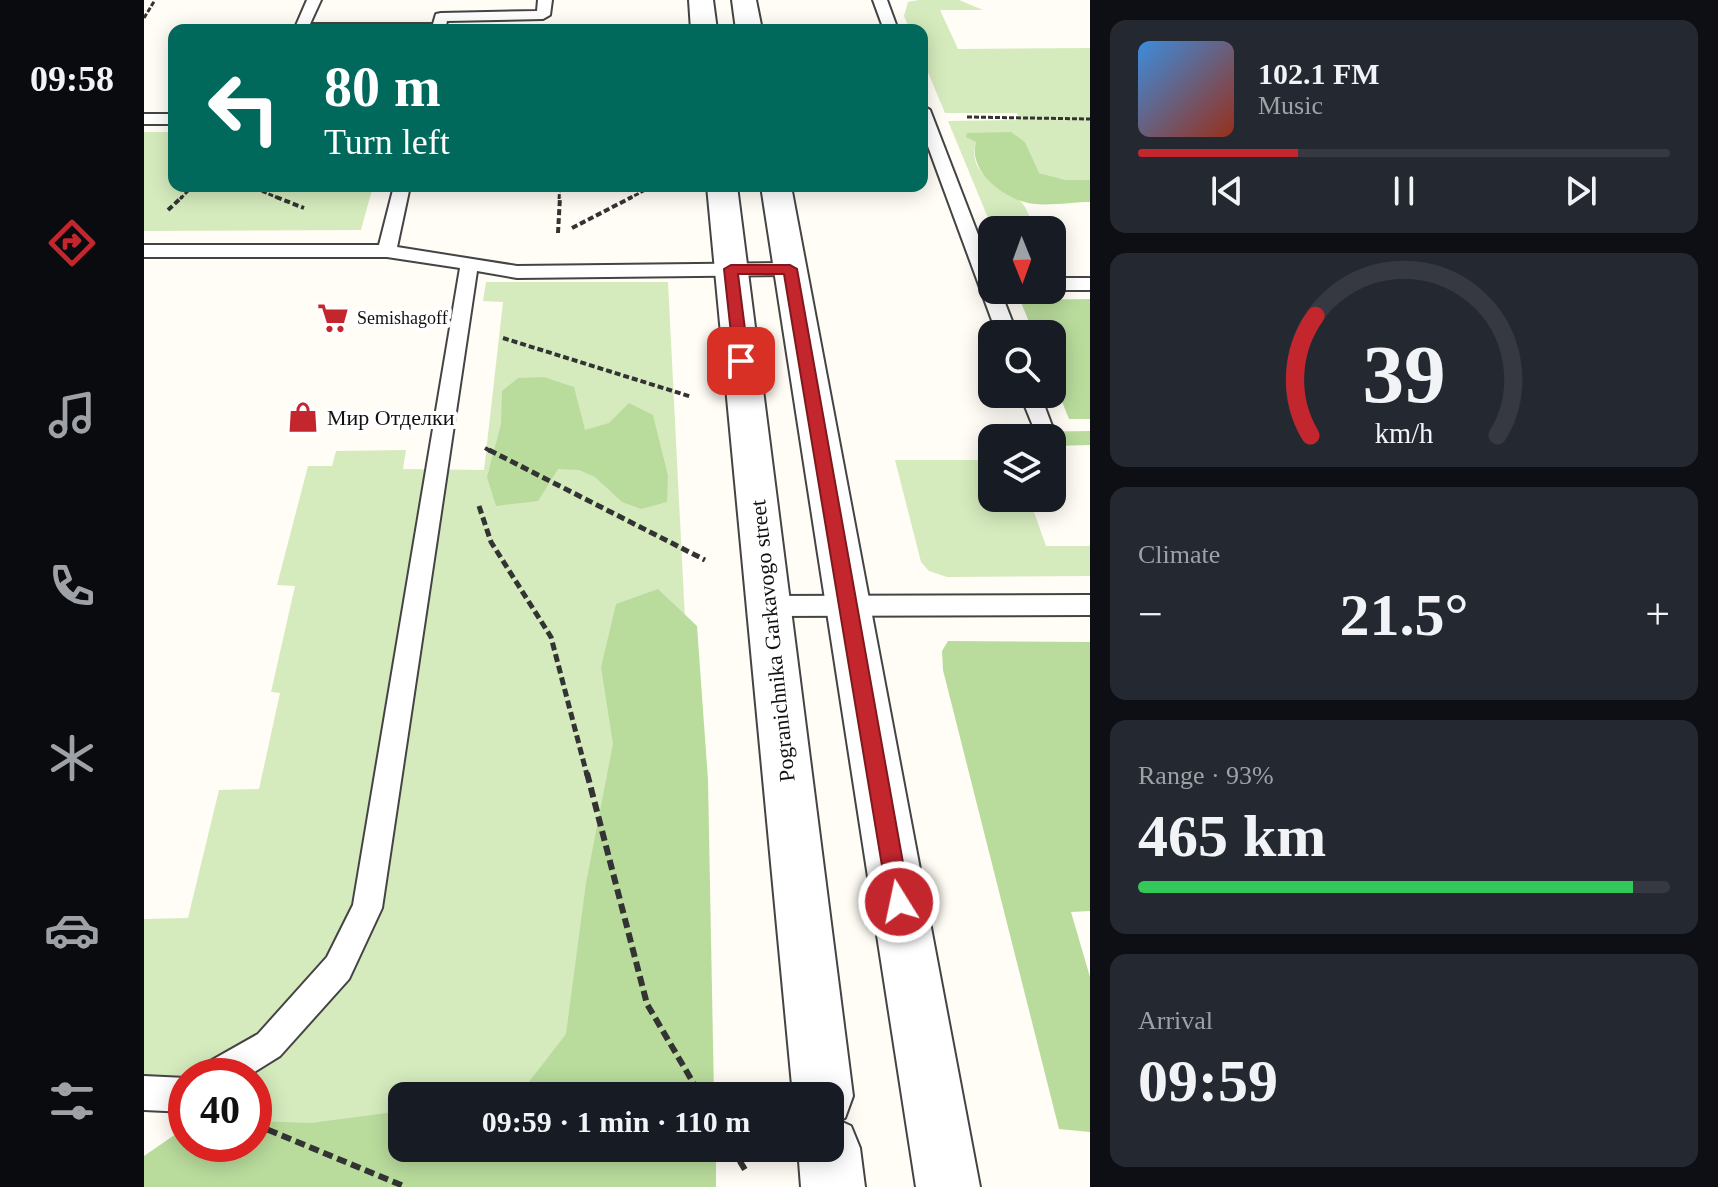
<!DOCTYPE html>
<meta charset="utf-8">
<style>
body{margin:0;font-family:Georgia,serif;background:#242831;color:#f1f3f6;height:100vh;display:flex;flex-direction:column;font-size:30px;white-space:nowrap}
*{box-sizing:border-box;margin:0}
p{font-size:26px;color:#9ea1a6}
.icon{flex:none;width:44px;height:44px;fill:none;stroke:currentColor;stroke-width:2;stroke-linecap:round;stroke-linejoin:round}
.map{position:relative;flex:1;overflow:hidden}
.drawer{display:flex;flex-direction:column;gap:20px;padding:20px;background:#0d0f14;width:628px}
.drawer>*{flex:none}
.banner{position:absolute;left:24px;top:24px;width:760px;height:168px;border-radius:16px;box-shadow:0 4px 20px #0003;background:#00695c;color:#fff;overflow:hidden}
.needle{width:52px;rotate:179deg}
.controls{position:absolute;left:834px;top:216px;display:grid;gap:16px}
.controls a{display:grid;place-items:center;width:88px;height:88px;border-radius:16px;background:#171b24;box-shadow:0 4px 20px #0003;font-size:40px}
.speed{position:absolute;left:24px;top:1058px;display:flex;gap:16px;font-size:40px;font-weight:700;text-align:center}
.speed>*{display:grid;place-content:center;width:104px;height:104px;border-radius:50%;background:#171b24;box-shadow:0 4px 20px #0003;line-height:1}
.speed .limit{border:12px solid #d22;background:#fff;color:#111}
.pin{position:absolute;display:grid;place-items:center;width:68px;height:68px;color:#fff;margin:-34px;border-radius:16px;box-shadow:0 4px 12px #0006}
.me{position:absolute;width:88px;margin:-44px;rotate:350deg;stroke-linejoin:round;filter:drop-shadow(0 0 6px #0008)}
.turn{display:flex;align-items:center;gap:28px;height:168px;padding:0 24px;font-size:36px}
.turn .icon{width:104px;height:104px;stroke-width:2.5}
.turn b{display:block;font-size:56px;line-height:68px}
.big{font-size:60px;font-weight:600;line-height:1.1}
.drawer .widget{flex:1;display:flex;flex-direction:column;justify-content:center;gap:12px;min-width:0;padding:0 28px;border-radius:16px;background:#242831}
.drawer .dial{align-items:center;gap:0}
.dial svg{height:208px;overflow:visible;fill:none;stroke:#363941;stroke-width:7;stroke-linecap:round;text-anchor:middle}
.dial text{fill:#f1f3f6;stroke:none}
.song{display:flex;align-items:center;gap:24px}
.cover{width:96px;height:96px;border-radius:12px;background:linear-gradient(135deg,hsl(210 70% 55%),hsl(10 70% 35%))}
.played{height:8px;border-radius:4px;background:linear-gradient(90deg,#c4262e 30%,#363941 30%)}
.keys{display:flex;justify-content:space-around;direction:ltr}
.heat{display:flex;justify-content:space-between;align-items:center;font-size:44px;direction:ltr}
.charge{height:12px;border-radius:6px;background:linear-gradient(90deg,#34c759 93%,#363941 0)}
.trip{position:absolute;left:244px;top:1082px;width:456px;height:80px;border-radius:16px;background:#171b24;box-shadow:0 4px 20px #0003;font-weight:600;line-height:80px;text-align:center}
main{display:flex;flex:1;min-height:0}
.tab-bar{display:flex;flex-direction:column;width:144px;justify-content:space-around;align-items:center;background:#090b0e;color:#9ea1a6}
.tab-bar .icon{width:56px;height:56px}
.tab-bar .current{color:#c4262e}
.tab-bar b{font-size:36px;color:#f1f3f6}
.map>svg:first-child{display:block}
.green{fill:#d5ebbd}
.forest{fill:#b9dc9c}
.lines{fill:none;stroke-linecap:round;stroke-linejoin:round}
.service-casing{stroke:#444;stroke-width:4}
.tertiary-casing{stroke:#444;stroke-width:4}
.path-far3{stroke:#333;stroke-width:3;stroke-dasharray:5 2;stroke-linecap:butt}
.path-far2{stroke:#333;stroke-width:4;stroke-dasharray:6 3;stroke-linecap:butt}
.path-far1{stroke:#333;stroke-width:5;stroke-dasharray:8 4;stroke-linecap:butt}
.path{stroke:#333;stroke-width:6;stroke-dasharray:10 5;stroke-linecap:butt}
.service{fill:#fff;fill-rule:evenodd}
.tertiary{fill:#fff;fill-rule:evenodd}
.route{fill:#c4262e;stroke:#7f191e;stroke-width:2}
.labels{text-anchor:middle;stroke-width:8;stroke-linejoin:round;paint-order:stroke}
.far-poi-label{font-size:18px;fill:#111;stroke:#fff;text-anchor:start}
.poi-label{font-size:22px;fill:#111;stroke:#fff;text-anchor:start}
.street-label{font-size:22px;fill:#111;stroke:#fff}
</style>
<main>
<nav class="tab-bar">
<b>09:58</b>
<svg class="icon current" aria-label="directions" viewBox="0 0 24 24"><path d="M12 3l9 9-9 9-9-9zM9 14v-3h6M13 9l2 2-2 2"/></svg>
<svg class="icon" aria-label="music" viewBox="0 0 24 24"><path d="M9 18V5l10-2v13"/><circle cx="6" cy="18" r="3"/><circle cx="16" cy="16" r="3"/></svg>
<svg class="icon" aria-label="phone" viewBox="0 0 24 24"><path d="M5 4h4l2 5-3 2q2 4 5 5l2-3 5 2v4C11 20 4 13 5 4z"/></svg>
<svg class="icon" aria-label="climate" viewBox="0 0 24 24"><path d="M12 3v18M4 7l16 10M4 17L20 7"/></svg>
<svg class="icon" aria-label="car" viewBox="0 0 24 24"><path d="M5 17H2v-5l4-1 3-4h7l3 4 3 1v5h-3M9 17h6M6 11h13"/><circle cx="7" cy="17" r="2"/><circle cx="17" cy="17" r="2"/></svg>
<svg class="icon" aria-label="filters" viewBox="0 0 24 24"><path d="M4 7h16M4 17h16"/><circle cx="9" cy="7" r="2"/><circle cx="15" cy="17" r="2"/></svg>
</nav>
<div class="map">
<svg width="946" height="1187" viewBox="0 0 946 1187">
<rect width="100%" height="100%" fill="#fffdf5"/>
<path class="green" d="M 775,0 L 815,0 L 839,10 L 796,10 L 814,49 L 946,48 L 946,180 L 922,180 L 894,173 L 881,142 L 867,133 L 832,142 C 822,175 857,184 876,201 C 883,207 887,221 891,230 L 849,230 L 804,121 L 876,120 L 873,113 L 801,113 L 778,58 L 778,30 L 766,30 L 760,16 L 764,2 Z
M 0,132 L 30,132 L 30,186 L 229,186 L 217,230 L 0,231 Z
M 342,282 L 524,282 L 565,1096 L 258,1096 L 258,1148 L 570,1187 L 110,1138 L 110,1076 L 42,1076 L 42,1117 L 0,1104 L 0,919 L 44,918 L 75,790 L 115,789 L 136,693 L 127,692 L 151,586 L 133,585 L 164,466 L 188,466 L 192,451 L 262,450 L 259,469 L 340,470 L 359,302 L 339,301 Z
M 751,460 L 848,460 L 848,498 L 885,498 L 902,546 L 946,546 L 946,576 L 803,577 L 785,571 L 777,562 Z"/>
<path class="forest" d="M 867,132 L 881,142 L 895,173 L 922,180 L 946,180 L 946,202 C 926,202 895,208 877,201 C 855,194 824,169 832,142 L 822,137 L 823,133 Z
M 946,299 L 946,419 L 925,419 L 908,377 L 908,334 L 890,334 L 876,300 Z
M 400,377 L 430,387 L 441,430 L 465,423 L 485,403 L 509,415 L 524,476 L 523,502 L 497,509 L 478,502 L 451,477 L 435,470 L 414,469 L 394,501 L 352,506 L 343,477 L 357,424 L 358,391 L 374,378 Z
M 946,431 L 946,445 L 908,446 L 908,438 L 869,438 L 867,432 Z
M 514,589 L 553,626 L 564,780 L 570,1096 L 374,1096 L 422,1034 L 442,883 L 469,744 L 457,667 L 472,604 Z
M 804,641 L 946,642 L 946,911 L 927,912 L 946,977 L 946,1132 L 915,1129 L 799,670 L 798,651 Z
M 258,1111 L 258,1148 L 572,1148 L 572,1187 L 0,1187 L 0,1156 L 42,1127 L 42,1144 L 110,1144 L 110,1121 L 167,1123 Z"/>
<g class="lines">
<defs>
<path id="service" d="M 163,0 L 177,0 L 166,24 L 289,24 L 292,14 L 297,13 L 393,11 L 394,0 L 408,0 L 406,15 L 399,19 L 303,21 L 301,30 L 150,30 Z
M 729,0 L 743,0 L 754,30 L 740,30 Z
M 778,105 L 786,110 L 848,271 L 848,290 L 856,290 L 873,334 L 853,334 L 778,130 Z
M 0,114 L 30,114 L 30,124 L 0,124 Z
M 250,186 L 266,186 L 253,247 L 373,266 L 646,263 L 655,269 L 646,275 L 373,278 L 333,271 L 238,908 L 205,979 L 136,1056 L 104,1076 L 57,1076 L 61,1064 L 114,1034 L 183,957 L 209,905 L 316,268 L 243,257 L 0,257 L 0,245 L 235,245 Z
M 908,278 L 946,278 L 946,290 L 908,290 Z
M 876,394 L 896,394 L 908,426 L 905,431 L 891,431 Z
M 946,595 L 946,615 L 624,616 L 615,613 L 612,606 L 615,599 L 624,596 Z
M 0,1076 L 42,1078 L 42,1112 L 0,1110 Z"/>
<path id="tertiary" d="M 545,0 L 569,0 L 573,30 L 547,30 Z
M 588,0 L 612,0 L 618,30 L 592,30 Z
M 563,186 L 593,186 L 709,1096 L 701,1118 L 694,1120 L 707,1126 L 716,1148 L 721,1187 L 657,1187 L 654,1148 L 686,1148 L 686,1096 L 649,1096 Z
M 617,186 L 647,186 L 836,1187 L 772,1187 Z"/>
</defs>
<use href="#service" class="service-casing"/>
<use href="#tertiary" class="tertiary-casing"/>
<path class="path-far3" d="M 0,18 L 11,0
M 823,117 L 946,119
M 105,186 L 137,199
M 36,199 L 49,186
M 415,199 L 416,186
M 484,199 L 509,186"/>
<path class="path-far2" d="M 132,197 L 160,208
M 24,210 L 38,197
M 428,228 L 488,197
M 414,233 L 416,197
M 359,338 L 548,397
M 341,448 L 348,452"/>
<path class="path-far1" d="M 345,450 L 561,560
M 335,506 L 347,542 L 407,637 L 443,775"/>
<path class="path" d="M 443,773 L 503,1004 L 557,1096
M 110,1124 L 262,1187
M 588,1148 L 603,1173"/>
<use href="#service" class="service"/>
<use href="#tertiary" class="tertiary"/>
</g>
<path class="route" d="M 587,265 L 646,265 L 653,269 L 766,902 L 763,910 L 755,913 L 747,910 L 744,902 L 640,274 L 594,274 L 605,361 L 597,366 L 590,361 L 580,269 Z"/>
<defs>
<symbol id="supermarket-bare" viewBox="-9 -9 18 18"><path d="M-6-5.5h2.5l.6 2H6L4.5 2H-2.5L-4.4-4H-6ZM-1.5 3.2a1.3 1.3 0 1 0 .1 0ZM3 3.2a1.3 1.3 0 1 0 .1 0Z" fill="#c4262e" stroke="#fff" stroke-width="2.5" paint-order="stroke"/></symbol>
<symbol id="shop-bare" viewBox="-9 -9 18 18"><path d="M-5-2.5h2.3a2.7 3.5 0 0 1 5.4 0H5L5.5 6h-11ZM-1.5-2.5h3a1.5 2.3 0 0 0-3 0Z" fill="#c4262e" stroke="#fff" stroke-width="2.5" paint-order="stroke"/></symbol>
</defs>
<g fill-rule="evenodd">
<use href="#supermarket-bare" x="167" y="296" width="44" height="44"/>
<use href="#shop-bare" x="137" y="395" width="44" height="44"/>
</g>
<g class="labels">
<g class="far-poi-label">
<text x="213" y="324">Semishagoff</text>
</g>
<g class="poi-label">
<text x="183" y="425">Мир Отделки</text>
</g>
<g class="street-label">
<text transform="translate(628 641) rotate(-96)" y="8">Pogranichnika Garkavogo street</text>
</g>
</g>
</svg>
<div class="controls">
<a><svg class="needle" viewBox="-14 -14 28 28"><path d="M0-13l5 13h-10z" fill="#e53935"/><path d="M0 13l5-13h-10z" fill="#9ea1a6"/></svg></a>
<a><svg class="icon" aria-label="search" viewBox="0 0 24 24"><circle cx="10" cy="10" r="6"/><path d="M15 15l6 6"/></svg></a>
<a><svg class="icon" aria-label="layers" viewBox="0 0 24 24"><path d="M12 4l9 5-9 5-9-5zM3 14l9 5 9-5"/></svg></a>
</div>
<div class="speed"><div class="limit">40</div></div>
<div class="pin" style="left:597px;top:361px;background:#d93025"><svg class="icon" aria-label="arrive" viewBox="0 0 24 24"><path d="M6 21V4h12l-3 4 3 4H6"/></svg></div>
<svg class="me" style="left:755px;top:902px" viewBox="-20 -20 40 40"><circle r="17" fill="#c4262e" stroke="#fff" stroke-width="3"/><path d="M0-11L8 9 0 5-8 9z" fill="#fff"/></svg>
<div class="trip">09:59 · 1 min · 110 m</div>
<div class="banner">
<div class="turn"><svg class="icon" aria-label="left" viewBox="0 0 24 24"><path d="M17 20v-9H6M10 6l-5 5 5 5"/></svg><div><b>80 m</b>Turn left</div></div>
</div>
</div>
<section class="drawer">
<div class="widget">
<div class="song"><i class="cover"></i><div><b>102.1 FM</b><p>Music</p></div></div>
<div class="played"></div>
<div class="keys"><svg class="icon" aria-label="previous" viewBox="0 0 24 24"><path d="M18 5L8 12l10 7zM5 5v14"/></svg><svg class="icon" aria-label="pause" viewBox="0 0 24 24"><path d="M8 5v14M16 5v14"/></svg><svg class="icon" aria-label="next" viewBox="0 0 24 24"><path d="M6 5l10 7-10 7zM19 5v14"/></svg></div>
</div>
<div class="widget dial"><svg viewBox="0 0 100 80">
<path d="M14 69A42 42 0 1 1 86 69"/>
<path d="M14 69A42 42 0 0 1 16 23" stroke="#c4262e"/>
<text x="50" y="56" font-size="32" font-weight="700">39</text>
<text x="50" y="72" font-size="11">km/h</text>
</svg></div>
<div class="widget"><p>Climate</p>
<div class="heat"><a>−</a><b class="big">21.5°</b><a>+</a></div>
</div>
<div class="widget"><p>Range · 93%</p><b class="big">465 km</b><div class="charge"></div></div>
<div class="widget"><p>Arrival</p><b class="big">09:59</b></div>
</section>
</main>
